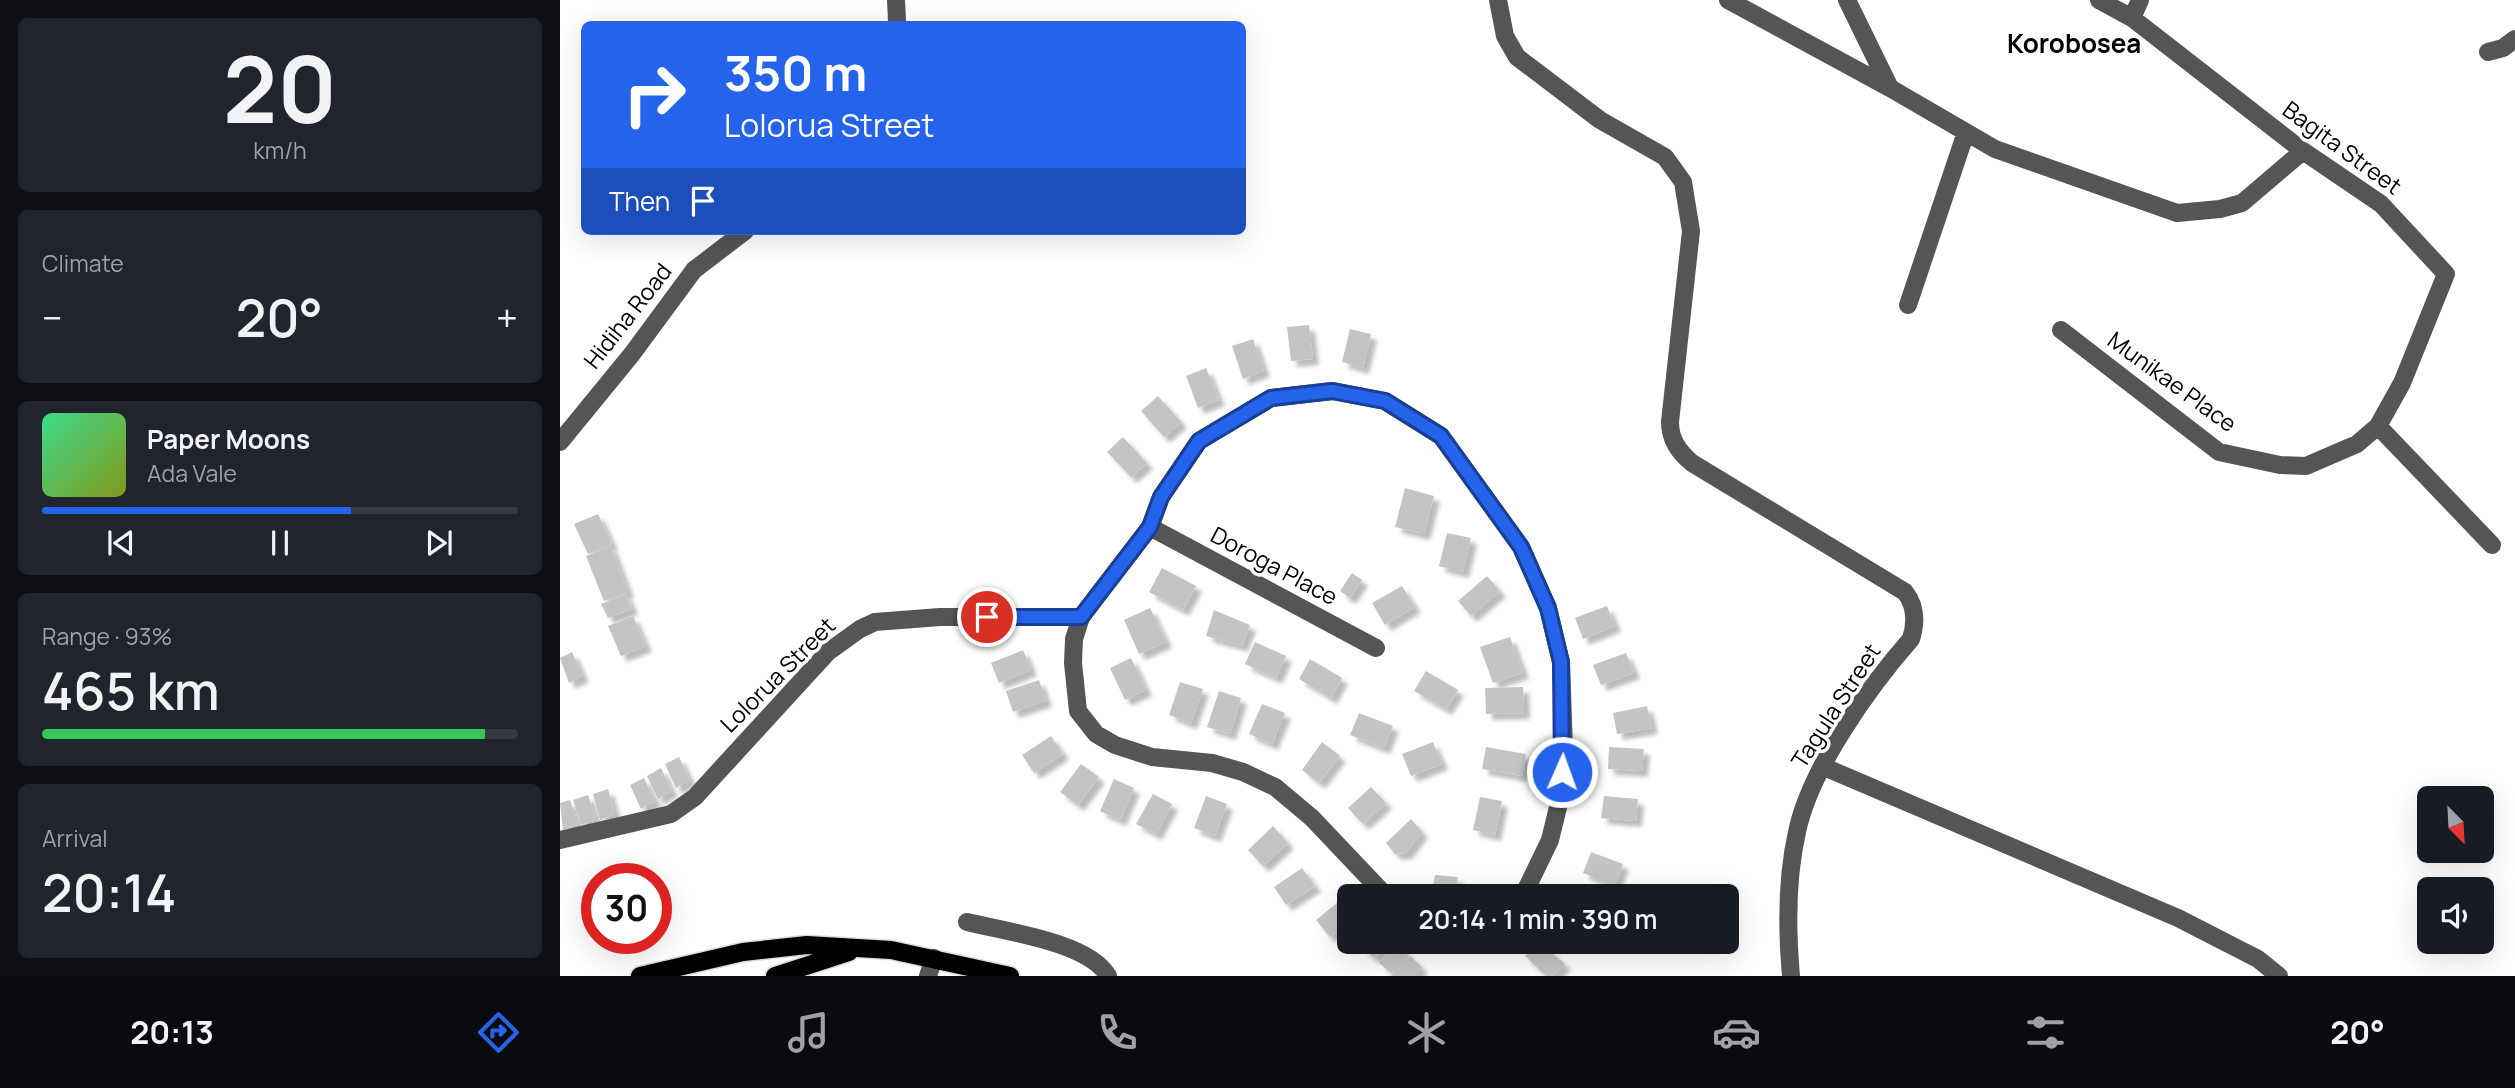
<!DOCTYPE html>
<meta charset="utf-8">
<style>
body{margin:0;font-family:Manrope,sans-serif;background:#20242c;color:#f1f3f6;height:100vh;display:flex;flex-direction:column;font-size:26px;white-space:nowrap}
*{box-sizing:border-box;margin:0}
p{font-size:23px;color:#9ea1a6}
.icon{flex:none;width:38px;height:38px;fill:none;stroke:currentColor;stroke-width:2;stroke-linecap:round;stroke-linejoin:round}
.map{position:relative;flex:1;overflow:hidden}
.sheet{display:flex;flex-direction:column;gap:18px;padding:18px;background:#0d0f14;width:560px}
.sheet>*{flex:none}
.banner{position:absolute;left:21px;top:21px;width:665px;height:214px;border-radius:10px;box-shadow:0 7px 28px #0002;background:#2563eb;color:#fff;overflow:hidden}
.needle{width:46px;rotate:156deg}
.fabs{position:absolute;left:1857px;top:786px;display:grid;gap:14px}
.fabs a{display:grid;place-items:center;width:77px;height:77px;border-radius:10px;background:#171b24;box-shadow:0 7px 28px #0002;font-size:35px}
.speed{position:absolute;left:21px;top:863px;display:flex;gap:14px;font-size:35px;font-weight:700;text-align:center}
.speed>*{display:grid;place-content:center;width:91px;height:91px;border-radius:50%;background:#171b24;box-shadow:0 7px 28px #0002;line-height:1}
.speed .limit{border:10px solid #d22;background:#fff;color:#111}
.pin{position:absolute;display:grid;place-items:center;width:60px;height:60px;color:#fff;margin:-30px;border:4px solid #fff;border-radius:50%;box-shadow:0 2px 7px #0007}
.me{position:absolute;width:77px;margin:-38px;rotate:2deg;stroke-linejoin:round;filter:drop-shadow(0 0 5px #0008)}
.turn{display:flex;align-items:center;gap:24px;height:147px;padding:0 28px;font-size:32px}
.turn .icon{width:91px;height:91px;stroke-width:2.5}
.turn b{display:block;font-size:49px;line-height:60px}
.then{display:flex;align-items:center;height:66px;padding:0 28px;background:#0003;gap:14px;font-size:26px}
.big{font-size:52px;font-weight:600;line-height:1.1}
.sheet .widget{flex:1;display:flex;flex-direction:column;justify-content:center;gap:10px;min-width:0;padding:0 24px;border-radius:10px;background:#20242c}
.sheet .dial{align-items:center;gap:0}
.dial b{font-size:91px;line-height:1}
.song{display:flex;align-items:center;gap:21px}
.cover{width:84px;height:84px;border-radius:10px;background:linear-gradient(135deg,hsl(150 70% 55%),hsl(70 70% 35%))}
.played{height:7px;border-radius:4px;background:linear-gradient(90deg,#2563eb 65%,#363941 65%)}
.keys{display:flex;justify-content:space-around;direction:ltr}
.heat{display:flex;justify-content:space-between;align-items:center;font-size:38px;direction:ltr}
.charge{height:10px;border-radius:5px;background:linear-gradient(90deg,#34c759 93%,#363941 0)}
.trip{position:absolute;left:777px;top:884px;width:402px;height:70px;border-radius:10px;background:#171b24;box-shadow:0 7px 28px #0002;font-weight:600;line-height:70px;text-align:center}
.tabs{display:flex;height:112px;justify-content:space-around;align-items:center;background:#090b0e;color:#9ea1a6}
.tabs .icon{width:49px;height:49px}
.tabs .selected{color:#2563eb}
.tabs b{font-size:32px;color:#f1f3f6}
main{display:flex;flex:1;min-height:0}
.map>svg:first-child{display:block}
.building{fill:#c4c4c4;filter:url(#shadow)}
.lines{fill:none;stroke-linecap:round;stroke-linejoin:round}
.major-casing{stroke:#dbdbdb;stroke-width:21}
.minor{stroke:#555;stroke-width:18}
.major{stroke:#000;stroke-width:18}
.route-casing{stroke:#184099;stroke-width:18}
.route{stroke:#2563eb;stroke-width:12}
.labels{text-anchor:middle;stroke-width:7;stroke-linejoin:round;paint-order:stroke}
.street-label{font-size:23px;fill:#000;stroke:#fff}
.quarter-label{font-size:26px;font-weight:bold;fill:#000;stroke:#fff}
</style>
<main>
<section class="sheet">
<div class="widget dial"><b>20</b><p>km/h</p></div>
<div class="widget"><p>Climate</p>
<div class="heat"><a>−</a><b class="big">20°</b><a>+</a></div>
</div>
<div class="widget">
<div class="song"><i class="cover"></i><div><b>Paper Moons</b><p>Ada Vale</p></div></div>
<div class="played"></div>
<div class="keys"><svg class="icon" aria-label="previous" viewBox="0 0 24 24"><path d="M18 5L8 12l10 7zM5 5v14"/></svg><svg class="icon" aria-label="pause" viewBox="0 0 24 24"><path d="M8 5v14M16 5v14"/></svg><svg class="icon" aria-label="next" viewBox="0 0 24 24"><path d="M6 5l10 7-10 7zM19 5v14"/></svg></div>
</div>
<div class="widget"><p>Range · 93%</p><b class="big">465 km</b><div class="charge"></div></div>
<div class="widget"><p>Arrival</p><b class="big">20:14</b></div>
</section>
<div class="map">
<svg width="1955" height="976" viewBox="0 0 1955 976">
<defs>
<filter id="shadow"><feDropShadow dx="6" dy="6" stdDeviation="2" flood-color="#0004"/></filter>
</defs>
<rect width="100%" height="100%" fill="#fff"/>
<path class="building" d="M 749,325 L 753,359 L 731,361 L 727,327 Z
M 790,329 L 811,334 L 803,368 L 782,362 Z
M 693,339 L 704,371 L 683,379 L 672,346 Z
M 646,368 L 659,400 L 638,408 L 626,376 Z
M 598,396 L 621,422 L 604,437 L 581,411 Z
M 563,437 L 587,463 L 571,477 L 547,452 Z
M 845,488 L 874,496 L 864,534 L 835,527 Z
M 38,514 L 52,544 L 28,554 L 14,524 Z
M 887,533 L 911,538 L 903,572 L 879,566 Z
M 51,546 L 68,592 L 44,601 L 26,556 Z
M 602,568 L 636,586 L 623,610 L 589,592 Z
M 792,573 L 802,580 L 790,598 L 780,591 Z
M 927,576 L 940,591 L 911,616 L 898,601 Z
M 842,586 L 855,607 L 825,625 L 812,603 Z
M 66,594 L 72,609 L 48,618 L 41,604 Z
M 1047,606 L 1055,626 L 1023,639 L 1015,618 Z
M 590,608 L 606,642 L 579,654 L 564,620 Z
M 654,610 L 690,625 L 682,646 L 646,636 Z
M 73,616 L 86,646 L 61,656 L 48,626 Z
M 950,637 L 963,673 L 933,683 L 920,647 Z
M 695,642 L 726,656 L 716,678 L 685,664 Z
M 463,650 L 471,670 L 439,683 L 431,663 Z
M 12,652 L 23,676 L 9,683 L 0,658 Z
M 1066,653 L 1074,673 L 1041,685 L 1033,665 Z
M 571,658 L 586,690 L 565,700 L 550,668 Z
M 750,659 L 782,678 L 771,698 L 739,679 Z
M 866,671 L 898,690 L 886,709 L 854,691 Z
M 479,680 L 486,701 L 453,712 L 446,691 Z
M 620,682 L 643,689 L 631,723 L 609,715 Z
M 963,687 L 964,713 L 926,714 L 925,688 Z
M 659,691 L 681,698 L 670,734 L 647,727 Z
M 702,704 L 725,713 L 712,744 L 689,734 Z
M 1087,706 L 1092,728 L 1057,734 L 1053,713 Z
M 799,713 L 833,726 L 824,748 L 790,735 Z
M 491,736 L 503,754 L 474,773 L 462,755 Z
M 762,742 L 780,756 L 759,783 L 742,770 Z
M 873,742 L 882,764 L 851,776 L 842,754 Z
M 926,747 L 966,754 L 962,776 L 922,769 Z
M 1049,747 L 1084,749 L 1082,771 L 1048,769 Z
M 119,757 L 130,780 L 116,788 L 105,764 Z
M 521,764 L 539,777 L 518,805 L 500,792 Z
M 101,768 L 112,791 L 98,799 L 87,776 Z
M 84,778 L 95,801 L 81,809 L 70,785 Z
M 554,779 L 574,788 L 560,820 L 540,811 Z
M 811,787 L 826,803 L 803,824 L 788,808 Z
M 48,789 L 55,814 L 40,820 L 33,794 Z
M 593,794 L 612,804 L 596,834 L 576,824 Z
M 28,795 L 36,819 L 21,825 L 13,800 Z
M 646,796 L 667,804 L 655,836 L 634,828 Z
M 1044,796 L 1078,799 L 1076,821 L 1041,818 Z
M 920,797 L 942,801 L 935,835 L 913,830 Z
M 10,800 L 18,824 L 3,830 L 0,803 Z
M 851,819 L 862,832 L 846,853 L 835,854 L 826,843 Z
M 713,826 L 728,843 L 703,866 L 688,850 Z
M 1031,852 L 1063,864 L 1055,885 L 1023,873 Z
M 742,868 L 755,886 L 726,905 L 714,887 Z
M 875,875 L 898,877 L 895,896 L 871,896 Z
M 783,898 L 789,906 L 789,921 L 770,937 L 756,920 Z
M 809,942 L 831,942 L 815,958 L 802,948 Z
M 979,942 L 1005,964 L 993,976 L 986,976 L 965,956 Z
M 837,944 L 849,955 L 831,973 L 819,963 Z
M 850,956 L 862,967 L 853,976 L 831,976 Z"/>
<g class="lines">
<defs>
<path id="major" d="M 80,976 L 183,952 L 247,945 L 331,950 L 450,976
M 215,976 L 289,952"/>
</defs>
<use href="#major" class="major-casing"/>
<path class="minor" d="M 336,0 L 337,21
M 938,0 L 945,36 L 957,57 L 1040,120 L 1105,157 L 1123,182 L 1131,231 L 1110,422 C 1110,440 1119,452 1132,463 L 1345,592 C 1356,606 1356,623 1351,639 C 1309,687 1250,769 1237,832 C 1227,876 1227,931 1231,976
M 1168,0 L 1330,88
M 1287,0 L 1330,88 L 1435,149 L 1617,213 L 1660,209 L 1682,203 L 1743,151
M 1539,0 L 1572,18 L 1743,151 L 1821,204 L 1886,274 L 1842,383 L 1818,426
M 1572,18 L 1580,0
M 1928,52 L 1943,48 L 1955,39
M 1348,305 L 1406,132
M 1501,330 L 1659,452 L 1720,465 L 1746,466 L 1797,444 L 1818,426 L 1932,545
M 0,442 L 72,354 L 134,270 L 185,231
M 590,527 L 816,648
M 1264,767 L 1618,918 L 1698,959 L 1719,976
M 0,840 L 111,814 L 135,797 L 268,652 L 300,629 L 315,622 L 380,617 L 521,617
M 826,896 L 752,818 L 715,787 L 683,772 L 652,763 L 592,757 L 555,745 L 536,734 L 518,711 L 513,663 L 514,639 L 521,617 L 590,527 L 601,497 L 639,441 L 711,398 L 773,391 L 825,401 L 881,436 L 961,547 L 988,608 L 1001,662 L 1004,749 L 1001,795 L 990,840 L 963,896
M 407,922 C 443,931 529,942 548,976
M 368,976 L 374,958"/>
<use href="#major" class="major"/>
</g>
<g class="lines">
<defs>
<path id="route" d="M 427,617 L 521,617 L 590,527 L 601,497 L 639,441 L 711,398 L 772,391 L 825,401 L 881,436 L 961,547 L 988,608 L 1001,662 L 1002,772"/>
</defs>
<use href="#route" class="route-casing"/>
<use href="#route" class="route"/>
</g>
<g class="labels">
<g class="street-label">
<text transform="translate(1782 148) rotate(36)" y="8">Bagita Street</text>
<text transform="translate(68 316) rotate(-52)" y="8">Hidiha Road</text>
<text transform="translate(1612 382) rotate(36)" y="8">Munikae Place</text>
<text transform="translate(714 566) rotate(28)" y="8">Doroga Place</text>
<text transform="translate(218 675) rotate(-45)" y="8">Lolorua Street</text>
<text transform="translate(1276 706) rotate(-57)" y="8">Tagula Street</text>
</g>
<g class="quarter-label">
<text x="1514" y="53">Korobosea</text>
</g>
</g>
</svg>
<div class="fabs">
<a><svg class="needle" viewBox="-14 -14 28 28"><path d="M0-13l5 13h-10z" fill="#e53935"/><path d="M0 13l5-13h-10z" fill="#9ea1a6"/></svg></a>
<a><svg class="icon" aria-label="sound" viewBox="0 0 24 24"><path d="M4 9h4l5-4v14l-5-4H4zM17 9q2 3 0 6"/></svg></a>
</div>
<div class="speed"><div class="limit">30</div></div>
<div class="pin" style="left:427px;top:617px;background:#d93025"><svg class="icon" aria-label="arrive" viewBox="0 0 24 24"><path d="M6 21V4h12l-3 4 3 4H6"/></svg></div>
<svg class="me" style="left:1002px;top:772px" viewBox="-20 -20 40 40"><circle r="17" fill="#2563eb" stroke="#fff" stroke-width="3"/><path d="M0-11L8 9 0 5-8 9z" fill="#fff"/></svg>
<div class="trip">20:14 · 1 min · 390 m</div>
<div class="banner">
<div class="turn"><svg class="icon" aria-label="right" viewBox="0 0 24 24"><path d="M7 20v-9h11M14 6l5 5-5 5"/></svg><div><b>350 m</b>Lolorua Street</div></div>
<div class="then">Then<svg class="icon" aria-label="arrive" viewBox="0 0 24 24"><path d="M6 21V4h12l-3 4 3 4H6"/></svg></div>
</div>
</div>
</main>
<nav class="tabs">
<b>20:13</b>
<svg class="icon selected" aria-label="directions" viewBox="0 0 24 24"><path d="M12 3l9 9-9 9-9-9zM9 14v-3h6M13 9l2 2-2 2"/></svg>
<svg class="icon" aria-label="music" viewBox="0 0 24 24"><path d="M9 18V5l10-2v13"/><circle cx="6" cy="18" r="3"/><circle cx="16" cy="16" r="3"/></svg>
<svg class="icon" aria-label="phone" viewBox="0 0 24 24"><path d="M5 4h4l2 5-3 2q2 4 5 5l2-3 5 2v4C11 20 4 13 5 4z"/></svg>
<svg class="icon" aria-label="climate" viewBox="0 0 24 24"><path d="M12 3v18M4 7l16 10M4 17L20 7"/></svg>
<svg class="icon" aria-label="car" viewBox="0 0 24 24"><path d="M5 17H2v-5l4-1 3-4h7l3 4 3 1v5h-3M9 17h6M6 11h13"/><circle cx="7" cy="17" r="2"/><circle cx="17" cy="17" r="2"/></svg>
<svg class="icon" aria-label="filters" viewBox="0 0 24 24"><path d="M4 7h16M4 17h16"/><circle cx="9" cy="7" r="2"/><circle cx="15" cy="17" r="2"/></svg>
<b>20°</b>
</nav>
